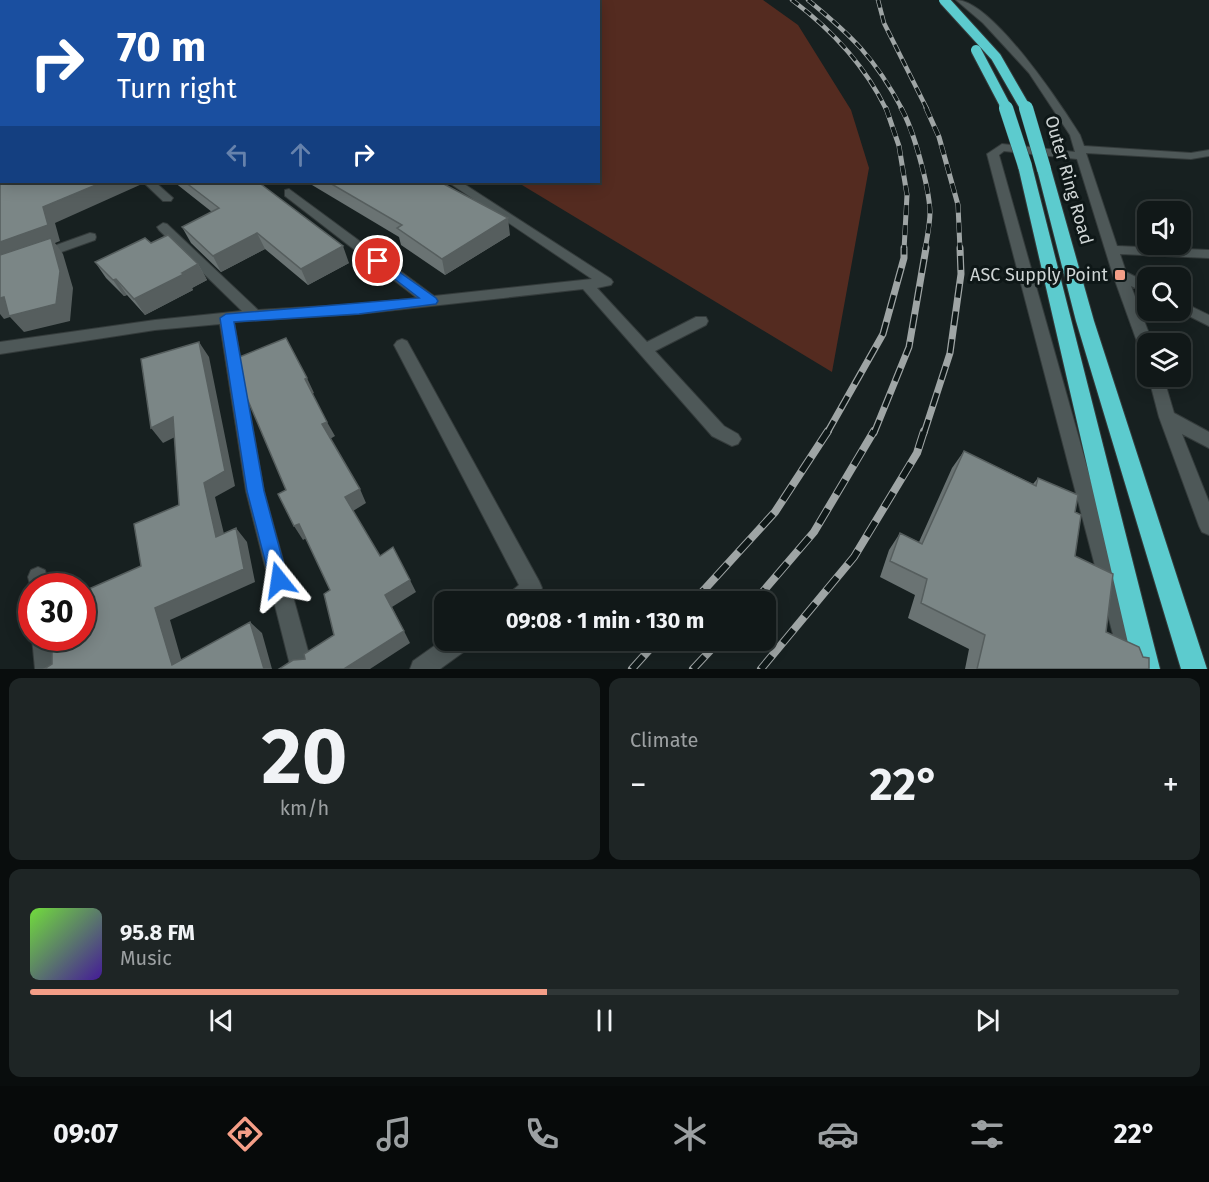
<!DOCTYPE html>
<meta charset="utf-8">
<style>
body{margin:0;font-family:"Fira Sans",sans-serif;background:#1e2525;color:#f1f3f6;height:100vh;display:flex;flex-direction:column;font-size:22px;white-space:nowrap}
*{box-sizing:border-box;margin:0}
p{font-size:20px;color:#9ca0a2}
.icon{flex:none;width:33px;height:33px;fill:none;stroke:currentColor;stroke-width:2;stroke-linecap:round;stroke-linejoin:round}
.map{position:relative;height:669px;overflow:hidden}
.side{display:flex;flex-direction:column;gap:9px;padding:9px;background:#090d0d;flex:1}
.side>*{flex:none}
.guide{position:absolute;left:0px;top:0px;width:600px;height:183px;box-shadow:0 3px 15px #0003,0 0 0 2px #303737;background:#1a4fa0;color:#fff;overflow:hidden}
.fabs{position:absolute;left:1137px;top:201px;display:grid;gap:12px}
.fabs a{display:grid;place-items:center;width:54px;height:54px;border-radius:12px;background:#111818;box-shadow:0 3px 15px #0003,0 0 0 2px #303737;font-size:30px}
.speed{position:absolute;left:18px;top:573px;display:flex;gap:12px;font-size:30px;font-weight:700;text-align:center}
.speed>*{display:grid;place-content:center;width:78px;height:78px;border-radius:50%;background:#111818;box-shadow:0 3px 15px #0003,0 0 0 2px #303737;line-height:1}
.speed .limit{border:9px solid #d22;background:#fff;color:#111}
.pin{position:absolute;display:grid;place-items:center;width:51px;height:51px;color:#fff;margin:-26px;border:3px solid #fff;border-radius:50%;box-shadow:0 2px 6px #0007}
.me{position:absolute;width:66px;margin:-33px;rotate:345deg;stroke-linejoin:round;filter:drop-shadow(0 0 4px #0008)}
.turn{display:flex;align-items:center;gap:21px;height:126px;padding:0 18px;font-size:27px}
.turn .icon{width:78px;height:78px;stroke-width:2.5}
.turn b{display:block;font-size:42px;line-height:51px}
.lanes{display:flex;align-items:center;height:57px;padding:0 18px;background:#0003;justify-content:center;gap:30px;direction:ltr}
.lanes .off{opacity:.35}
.big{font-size:45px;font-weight:700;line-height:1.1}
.side .card{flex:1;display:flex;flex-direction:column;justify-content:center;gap:9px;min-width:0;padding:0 21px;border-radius:12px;background:#1e2525}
.side .dial{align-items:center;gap:0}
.dial b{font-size:78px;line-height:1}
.song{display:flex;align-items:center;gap:18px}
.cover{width:72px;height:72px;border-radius:9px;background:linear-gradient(135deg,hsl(100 70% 55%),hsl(260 70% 35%))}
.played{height:6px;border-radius:3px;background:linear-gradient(90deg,#f49e87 45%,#303737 45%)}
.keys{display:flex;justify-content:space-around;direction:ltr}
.heat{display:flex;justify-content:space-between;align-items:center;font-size:33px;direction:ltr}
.side .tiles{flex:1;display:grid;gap:9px;grid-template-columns:1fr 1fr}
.card:last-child{grid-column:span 2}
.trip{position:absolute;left:434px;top:591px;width:342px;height:60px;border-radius:12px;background:#111818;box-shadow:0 3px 15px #0003,0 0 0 2px #303737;font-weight:700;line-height:60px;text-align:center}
.dock{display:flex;height:96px;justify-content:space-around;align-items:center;background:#070a0a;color:#9ca0a2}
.dock .icon{width:42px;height:42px}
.dock .selected{color:#f49e87}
.dock b{font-size:27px;color:#f1f3f6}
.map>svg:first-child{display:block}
.green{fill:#542b20}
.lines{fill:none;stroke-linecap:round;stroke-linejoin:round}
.minor-casing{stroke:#343b3b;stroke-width:2}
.highway-casing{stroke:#343b3b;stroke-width:2}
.minor{fill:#4e5858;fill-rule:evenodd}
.highway{fill:#5ccbce;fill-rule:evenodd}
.rail-far3-casing{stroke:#9fa5a5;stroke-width:4.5}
.rail-far2-casing{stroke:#9fa5a5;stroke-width:5}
.rail-far1-casing{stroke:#9fa5a5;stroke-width:7}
.rail-casing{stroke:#9fa5a5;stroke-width:8}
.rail-far3{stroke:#0e1717;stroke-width:3;stroke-dasharray:8;stroke-linecap:butt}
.rail-far2{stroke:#0e1717;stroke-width:4;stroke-dasharray:10;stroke-linecap:butt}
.rail-far1{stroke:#0e1717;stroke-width:4.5;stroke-dasharray:14;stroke-linecap:butt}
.rail{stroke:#0e1717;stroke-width:6;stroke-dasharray:17;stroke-linecap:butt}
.highway-bridge-far1-casing{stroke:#343b3b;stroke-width:12;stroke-linecap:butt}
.highway-bridge-casing{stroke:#343b3b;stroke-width:15;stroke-linecap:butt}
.highway-bridge-far1{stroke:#5ccbce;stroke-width:10}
.highway-bridge{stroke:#5ccbce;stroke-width:14}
.wall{fill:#6a7373}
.shaded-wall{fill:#565e5e}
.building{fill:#7b8686;stroke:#565e5e;stroke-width:1.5}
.route{fill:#1a73e8;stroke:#114b97;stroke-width:1.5}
.poi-dot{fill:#f49e87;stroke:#0e1717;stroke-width:2}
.labels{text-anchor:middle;stroke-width:6;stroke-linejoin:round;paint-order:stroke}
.street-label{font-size:18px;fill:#cfd5d5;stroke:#0e1717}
.poi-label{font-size:18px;fill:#cfd5d5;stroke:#0e1717;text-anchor:end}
</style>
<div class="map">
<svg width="1209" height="669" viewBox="0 0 1209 669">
<rect width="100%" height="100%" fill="#172020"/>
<path class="green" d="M 503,0 L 763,0 L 798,25 L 851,110 L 869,168 L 832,372 L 517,182 L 598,182 L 598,2 Z"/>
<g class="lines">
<defs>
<path id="minor" d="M 171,0 L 180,0 L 182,2 L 172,2 Z
M 272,0 L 280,0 L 280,2 L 272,2 Z
M 956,0 C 992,0 1061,105 1080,135 L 1084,146 L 1191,153 L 1209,150 L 1209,156 L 1191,159 L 1086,153 L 1117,246 L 1209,250 L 1209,258 L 1120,254 L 1126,272 L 1148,283 L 1148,294 L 1131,286 L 1153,344 L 1148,344 L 1148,355 L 1143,354 L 1140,350 L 1113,275 L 1077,159 L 1004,151 L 999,155 L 1144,669 L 1122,669 L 987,154 L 1002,144 L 1075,152 L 1070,135 L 1029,73 L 983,23 Z
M 0,91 L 2,91 L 2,97 L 0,97 Z
M 143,182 L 155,182 L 173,198 L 171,201 L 163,201 Z
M 448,182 L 461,182 L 611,279 L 613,282 L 611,285 L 597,288 L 647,342 L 696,317 L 706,317 L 708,321 L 706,325 L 655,351 L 724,426 L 738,434 L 741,439 L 738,444 L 732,446 L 712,436 L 583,289 L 359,314 L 234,322 L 264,491 L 313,669 L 291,669 L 246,491 L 220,324 L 155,330 L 0,354 L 0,342 L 155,320 L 242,311 L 159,230 L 157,227 L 163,223 L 167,224 L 258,310 L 359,304 L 417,298 L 285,196 L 285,190 L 289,189 L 434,296 L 592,279 Z
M 90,233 L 95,234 L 96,237 L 95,240 L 42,259 L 35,255 L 37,252 Z
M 1180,301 L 1209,315 L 1209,326 L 1177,310 L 1180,310 Z
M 402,339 L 407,341 L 539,581 L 542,588 C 535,605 520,602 504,602 L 507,595 L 519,585 L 394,345 L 397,341 Z
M 1148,375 L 1163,376 L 1174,413 L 1209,432 L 1209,448 L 1182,434 L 1209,502 L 1209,535 L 1202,532 L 1199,526 L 1159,417 Z
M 38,567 L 45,570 L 49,586 L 32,586 L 32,592 L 28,577 L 31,570 Z
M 32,638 L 54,638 L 57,669 L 35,669 Z
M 444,639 L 472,640 L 469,648 L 440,669 L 410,669 L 413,661 Z"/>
<path id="highway" d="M 1025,162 L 1032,166 L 1160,669 L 1134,669 L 1018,166 Z
M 1044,165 L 1051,169 L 1094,321 L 1207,669 L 1181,669 L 1076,321 L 1037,169 Z"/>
</defs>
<use href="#minor" class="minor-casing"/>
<use href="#highway" class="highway-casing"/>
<use href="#minor" class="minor"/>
<use href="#highway" class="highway"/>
<defs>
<path id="rail-far3" d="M 792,0 C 832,30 864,64 886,109
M 808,0 C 852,36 875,58 902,109
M 878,0 L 884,23 L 927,109"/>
<path id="rail-far2" d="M 886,108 L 899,146 L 907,195 L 904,250
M 901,108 C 914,130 929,187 930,212 C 930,224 927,238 925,250
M 926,108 L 939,137 L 958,205 L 960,250"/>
<path id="rail-far1" d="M 827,433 L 883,334 L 904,258 L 904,248
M 874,433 L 909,347 L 926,248
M 924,433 L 950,353 L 961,274 L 960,248"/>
<path id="rail" d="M 693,602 L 775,512 L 828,431
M 754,602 L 814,532 L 874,431
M 632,669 L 658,640
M 693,669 L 720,640
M 761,669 L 854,557 L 917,453 L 924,431"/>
</defs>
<use href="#rail-far3" class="rail-far3-casing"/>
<use href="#rail-far2" class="rail-far2-casing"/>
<use href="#rail-far1" class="rail-far1-casing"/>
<use href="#rail" class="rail-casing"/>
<use href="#rail-far3" class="rail-far3"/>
<use href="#rail-far2" class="rail-far2"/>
<use href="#rail-far1" class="rail-far1"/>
<use href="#rail" class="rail"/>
<defs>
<path id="highway-bridge-far1" d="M 944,0 L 996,57 L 1026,109
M 976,50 L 1007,109"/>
<path id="highway-bridge" d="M 1006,108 L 1025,166
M 1026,108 L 1044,169"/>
</defs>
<use href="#highway-bridge-far1" class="highway-bridge-far1-casing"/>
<use href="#highway-bridge" class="highway-bridge-casing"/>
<use href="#highway-bridge-far1" class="highway-bridge-far1"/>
<use href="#highway-bridge" class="highway-bridge"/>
</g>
<path class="wall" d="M 194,0 L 234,0 L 230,2 L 197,2 Z
M 174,182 L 258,182 L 349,263 L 308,285 L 265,249 L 221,272 L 191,243 L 182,227 L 212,212 Z
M 307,182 L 440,182 L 510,235 L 445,275 L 401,245 L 399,237 Z
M 151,243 L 198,264 L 207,280 L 192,288 L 193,290 L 145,315 L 127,295 L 124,296 L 106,278 L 95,262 Z
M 964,451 L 1033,484 L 1038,478 L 1075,512 L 1075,556 L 1106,632 L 1143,657 L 1149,669 L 965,669 L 969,649 L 908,618 L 915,595 L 880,577 L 889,550 L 900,533 L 919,542 L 952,468 Z"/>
<path class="shaded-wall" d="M 154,0 L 163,0 L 162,2 L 153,2 Z
M 207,0 L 234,0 L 230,2 L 207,2 Z
M 0,78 L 2,78 L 2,90 L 0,90 Z
M 0,118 L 2,120 L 2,129 L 0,129 Z
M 103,182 L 142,182 L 142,184 L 55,223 L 60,241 L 55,243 L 63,254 L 73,288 L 70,321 L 24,332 L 10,317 L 4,319 L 0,314 L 0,242 L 43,207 Z
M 508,218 L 510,235 L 445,275 L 442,259 Z
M 257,233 L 265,249 L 221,272 L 213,256 Z
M 343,246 L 349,263 L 308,285 L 301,269 Z
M 198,264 L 207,280 L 192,288 L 193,290 L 145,315 L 134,299 Z
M 116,279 L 127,295 L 124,296 L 113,280 Z
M 199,342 L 209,357 L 235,486 L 215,497 L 228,550 L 216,537 L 204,483 Z
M 307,378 L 314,393 L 312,394 L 305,379 Z
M 173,417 L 185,432 L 163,443 L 151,428 Z
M 327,422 L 335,436 L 330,439 L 322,424 Z
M 360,489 L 366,503 L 353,511 L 345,497 Z
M 299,524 L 308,537 L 303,540 L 294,526 Z
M 236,528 L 247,542 L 255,582 L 170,620 L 184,669 L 172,665 L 155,608 Z
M 410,580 L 416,592 L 392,607 L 410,643 L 370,669 L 344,669 L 385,595 Z
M 250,622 L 262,633 L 272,669 L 264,669 Z"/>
<path class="building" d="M 0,0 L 154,0 L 153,2 L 2,2 L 2,78 L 0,78 Z
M 0,162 L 2,162 L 2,182 L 103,182 L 43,207 L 48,225 L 0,242 Z
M 185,182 L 258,182 L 343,246 L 301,269 L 257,233 L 213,256 L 182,227 L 219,208 Z
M 328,182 L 440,182 L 508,218 L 442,259 L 397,228 L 402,225 Z
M 168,235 L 198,264 L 182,273 L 184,274 L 134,299 L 116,279 L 113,280 L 95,262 L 145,238 L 151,243 Z
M 51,238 L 60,271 L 56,304 L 9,316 L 4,297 L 0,298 L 0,255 Z
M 286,338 L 307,378 L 305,379 L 327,422 L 322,424 L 360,489 L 345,497 L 380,556 L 393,547 L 410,580 L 385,595 L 404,631 L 344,669 L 279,669 L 293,660 L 305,659 L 304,654 L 334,635 L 324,594 L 330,590 L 299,524 L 294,526 L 278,494 L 286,490 L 241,384 L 237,358 Z
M 199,342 L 225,471 L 204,483 L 216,537 L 236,528 L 244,569 L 155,608 L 172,665 L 250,622 L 264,669 L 44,669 L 52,664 L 52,638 L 82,638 L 82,592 L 141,566 L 134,524 L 179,505 L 173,417 L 151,428 L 141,359 Z
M 964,451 L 1036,486 L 1038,478 L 1078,495 L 1075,512 L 1081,515 L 1075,556 L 1113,574 L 1106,632 L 1139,647 L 1143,657 L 1149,658 L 1149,669 L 977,669 L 985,635 L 921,603 L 927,579 L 890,561 L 900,533 L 922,544 Z"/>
<path class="route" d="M 378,257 L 436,298 L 438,301 L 436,304 L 359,314 L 234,322 L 264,491 L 288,580 L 286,586 L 279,589 L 272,586 L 270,580 L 247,491 L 220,318 L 226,314 L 419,298 L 374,263 L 372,261 Z"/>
<rect class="poi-dot" x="1114" y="269" width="12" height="12" rx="3"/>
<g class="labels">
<g class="street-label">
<text transform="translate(1069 180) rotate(74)" y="6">Outer Ring Road</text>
</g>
<g class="poi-label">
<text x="1108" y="281">ASC Supply Point</text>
</g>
</g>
</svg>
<div class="fabs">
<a><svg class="icon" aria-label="sound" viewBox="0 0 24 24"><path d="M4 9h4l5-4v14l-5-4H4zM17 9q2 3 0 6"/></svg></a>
<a><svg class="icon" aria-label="search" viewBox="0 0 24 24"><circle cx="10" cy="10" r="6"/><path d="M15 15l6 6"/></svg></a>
<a><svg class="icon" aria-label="layers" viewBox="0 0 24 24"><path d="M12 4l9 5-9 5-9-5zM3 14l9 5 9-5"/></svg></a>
</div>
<div class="speed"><div class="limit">30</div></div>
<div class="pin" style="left:378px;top:261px;background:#d93025"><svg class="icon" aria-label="arrive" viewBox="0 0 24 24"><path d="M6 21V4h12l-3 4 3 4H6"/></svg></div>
<svg class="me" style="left:279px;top:580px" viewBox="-20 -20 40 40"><path d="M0-17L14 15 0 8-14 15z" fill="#1a73e8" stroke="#fff" stroke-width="4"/></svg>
<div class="trip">09:08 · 1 min · 130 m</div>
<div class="guide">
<div class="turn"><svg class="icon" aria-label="right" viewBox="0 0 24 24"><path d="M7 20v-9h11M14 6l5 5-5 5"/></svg><div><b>70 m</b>Turn right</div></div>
<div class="lanes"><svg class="icon off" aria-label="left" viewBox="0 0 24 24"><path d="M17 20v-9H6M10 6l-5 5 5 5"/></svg><svg class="icon off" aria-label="ahead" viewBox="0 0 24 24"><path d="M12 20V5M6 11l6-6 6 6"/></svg><svg class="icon" aria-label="right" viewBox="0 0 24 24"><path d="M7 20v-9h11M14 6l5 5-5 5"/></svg></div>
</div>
</div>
<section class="side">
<div class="tiles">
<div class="card dial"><b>20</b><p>km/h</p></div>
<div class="card"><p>Climate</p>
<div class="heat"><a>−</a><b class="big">22°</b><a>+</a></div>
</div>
<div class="card">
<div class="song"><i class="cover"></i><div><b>95.8 FM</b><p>Music</p></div></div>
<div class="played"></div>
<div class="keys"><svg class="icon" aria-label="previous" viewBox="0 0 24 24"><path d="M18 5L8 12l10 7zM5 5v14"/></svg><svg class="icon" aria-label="pause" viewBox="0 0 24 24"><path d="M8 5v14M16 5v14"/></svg><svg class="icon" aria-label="next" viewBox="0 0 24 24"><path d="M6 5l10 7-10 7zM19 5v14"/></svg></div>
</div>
</div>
</section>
<nav class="dock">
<b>09:07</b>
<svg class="icon selected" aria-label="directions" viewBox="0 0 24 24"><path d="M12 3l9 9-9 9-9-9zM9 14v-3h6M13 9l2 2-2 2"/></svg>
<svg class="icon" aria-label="music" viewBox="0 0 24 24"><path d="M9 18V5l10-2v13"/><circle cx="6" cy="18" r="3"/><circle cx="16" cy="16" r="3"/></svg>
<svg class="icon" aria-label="phone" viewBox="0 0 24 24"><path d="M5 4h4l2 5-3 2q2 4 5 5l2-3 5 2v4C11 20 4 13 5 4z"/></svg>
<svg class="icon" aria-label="climate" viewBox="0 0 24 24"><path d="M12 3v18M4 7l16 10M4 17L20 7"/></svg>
<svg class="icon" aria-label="car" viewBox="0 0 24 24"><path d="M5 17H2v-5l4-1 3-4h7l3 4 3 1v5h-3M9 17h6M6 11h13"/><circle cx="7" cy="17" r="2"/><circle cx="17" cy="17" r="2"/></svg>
<svg class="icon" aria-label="filters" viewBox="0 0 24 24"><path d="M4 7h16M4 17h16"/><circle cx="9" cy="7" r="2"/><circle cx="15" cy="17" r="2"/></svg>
<b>22°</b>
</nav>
